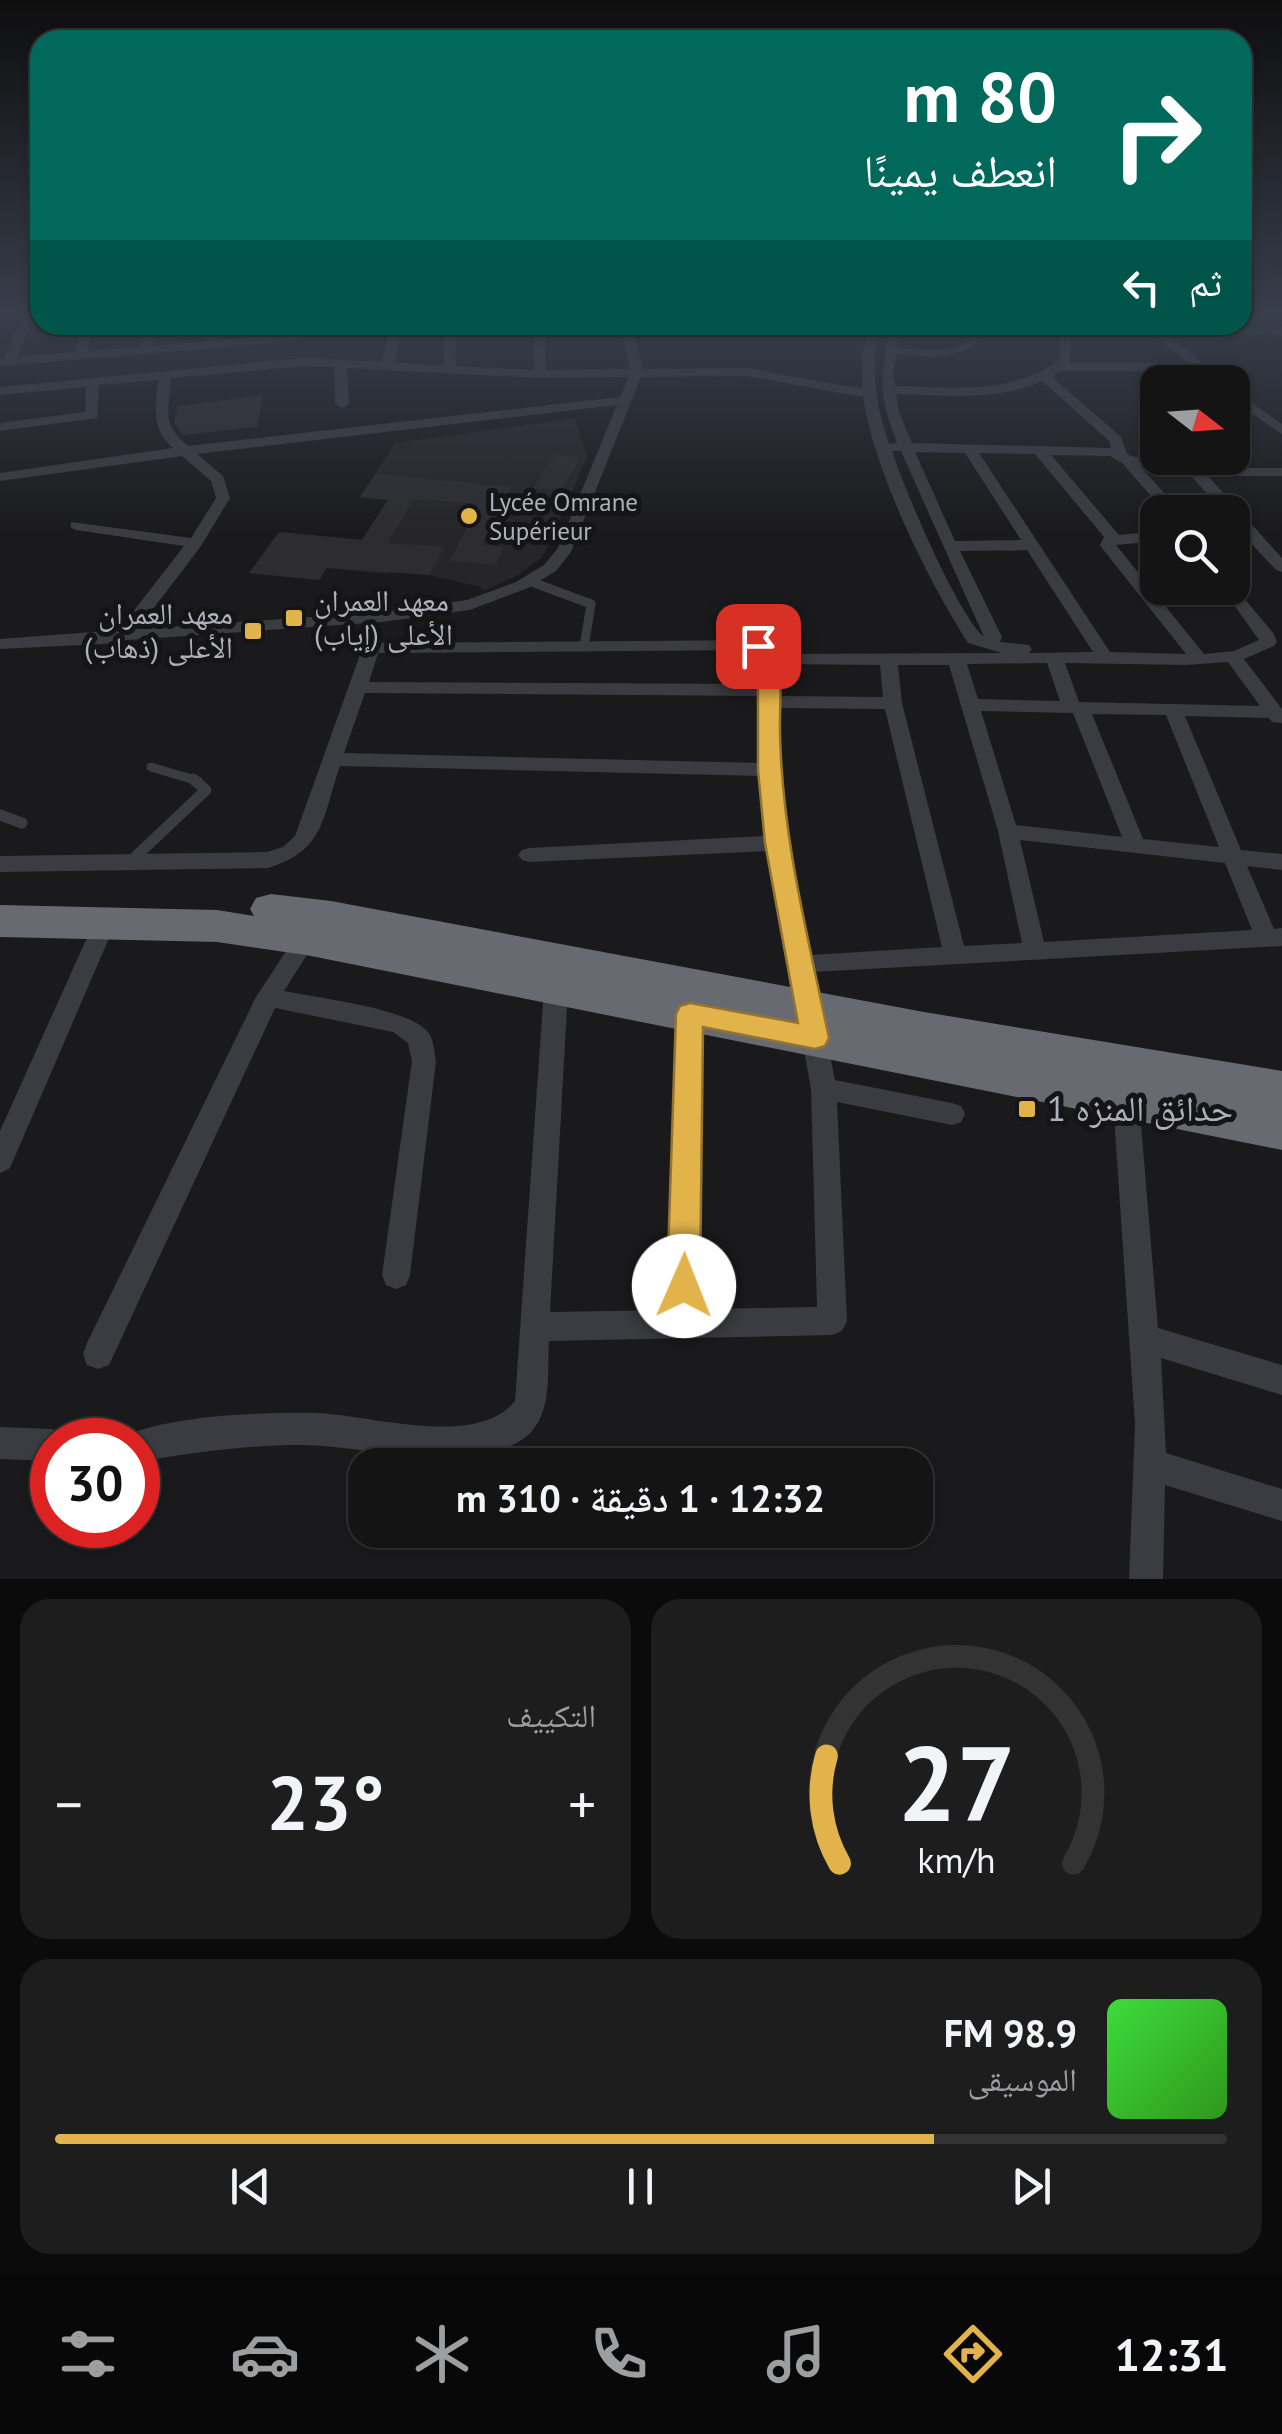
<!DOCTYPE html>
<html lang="ar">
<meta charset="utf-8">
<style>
body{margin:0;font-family:"PT Sans","Noto Naskh Arabic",sans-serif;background:#1d1d1e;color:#f1f3f6;direction:rtl;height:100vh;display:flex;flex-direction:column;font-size:38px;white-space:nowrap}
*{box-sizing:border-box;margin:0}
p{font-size:32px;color:#9d9ea0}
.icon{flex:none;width:55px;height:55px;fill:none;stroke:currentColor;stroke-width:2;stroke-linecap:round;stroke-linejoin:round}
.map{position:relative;height:1579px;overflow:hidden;direction:ltr}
.details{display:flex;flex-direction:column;gap:20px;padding:20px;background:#0b0b0c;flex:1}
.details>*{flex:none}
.hud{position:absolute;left:30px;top:30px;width:1222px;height:305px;border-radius:30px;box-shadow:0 2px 8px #0004,0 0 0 2px #333334;direction:rtl;background:#00695c;color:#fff;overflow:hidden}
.needle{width:65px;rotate:107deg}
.buttons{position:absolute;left:1140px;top:365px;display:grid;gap:20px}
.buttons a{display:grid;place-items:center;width:110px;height:110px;border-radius:20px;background:#141415;box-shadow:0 2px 8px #0004,0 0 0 2px #333334;font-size:50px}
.speed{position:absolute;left:30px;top:1418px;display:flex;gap:20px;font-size:50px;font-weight:700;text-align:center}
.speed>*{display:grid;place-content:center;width:130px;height:130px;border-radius:50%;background:#141415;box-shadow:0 2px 8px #0004,0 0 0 2px #333334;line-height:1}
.speed .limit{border:15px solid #d22;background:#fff;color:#111}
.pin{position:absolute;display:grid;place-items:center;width:85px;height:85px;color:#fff;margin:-42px;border-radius:20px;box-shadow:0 5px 15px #0006}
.me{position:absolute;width:110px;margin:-55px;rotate:1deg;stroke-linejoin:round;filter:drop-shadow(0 0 8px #0008)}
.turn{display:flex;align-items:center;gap:35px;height:210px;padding:0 30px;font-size:45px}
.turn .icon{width:130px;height:130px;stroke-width:2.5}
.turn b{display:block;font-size:70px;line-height:85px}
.then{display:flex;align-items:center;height:95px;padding:0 30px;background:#0003;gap:20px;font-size:38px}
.big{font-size:75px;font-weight:600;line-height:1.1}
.details .widget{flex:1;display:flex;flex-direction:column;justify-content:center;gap:15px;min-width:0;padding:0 35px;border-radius:30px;background:#1d1d1e}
.details .dial{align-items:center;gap:0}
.dial svg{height:260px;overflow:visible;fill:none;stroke:#333334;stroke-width:7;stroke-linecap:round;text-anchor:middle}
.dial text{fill:#f1f3f6;stroke:none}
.song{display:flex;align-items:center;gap:30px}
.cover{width:120px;height:120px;border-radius:15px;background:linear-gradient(135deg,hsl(120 70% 55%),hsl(110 70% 35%))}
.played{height:10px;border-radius:5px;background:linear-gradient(90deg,#e3b34b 75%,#333334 75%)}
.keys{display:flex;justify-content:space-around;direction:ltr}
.heat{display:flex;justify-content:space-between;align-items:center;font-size:55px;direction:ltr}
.details .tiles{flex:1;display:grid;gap:20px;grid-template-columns:1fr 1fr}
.widget:last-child{grid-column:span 2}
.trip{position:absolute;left:348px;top:1448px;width:585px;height:100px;border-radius:30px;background:#141415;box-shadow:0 2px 8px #0004,0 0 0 2px #333334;font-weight:600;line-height:100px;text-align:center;direction:rtl}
.tabs{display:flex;height:160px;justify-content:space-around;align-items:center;background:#080808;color:#9d9ea0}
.tabs .icon{width:70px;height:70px}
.tabs .on{color:#e3b34b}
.tabs b{font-size:45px;color:#f1f3f6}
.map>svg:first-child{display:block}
.built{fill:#262629}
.building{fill:#2d2d30}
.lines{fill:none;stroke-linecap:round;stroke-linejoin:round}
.lane-far2{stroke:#3b3c41;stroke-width:6}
.lane-far1{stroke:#3b3c41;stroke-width:9}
.lane{stroke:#3b3c41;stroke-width:11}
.street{fill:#3b3c41;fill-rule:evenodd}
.highway{fill:#686a71;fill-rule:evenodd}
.route{fill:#e3b34b;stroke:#947431;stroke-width:2.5}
.poi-dot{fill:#e3b34b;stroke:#151517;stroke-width:4}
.labels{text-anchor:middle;stroke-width:10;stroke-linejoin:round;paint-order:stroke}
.far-poi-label{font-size:25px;fill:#aeb1ba;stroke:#151517;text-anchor:start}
.poi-label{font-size:30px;fill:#aeb1ba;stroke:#151517;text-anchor:start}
.near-poi-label{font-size:35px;fill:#aeb1ba;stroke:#151517;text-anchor:start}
</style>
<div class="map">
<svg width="1282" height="1579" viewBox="0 0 1282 1579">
<rect width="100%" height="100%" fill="#1a1a1c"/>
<path class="built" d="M 575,418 L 587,457 L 550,542 L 542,557 L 520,574 L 484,591 L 480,587 L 429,575 L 390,571 L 388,574 L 327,568 L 319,580 L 249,573 L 279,532 L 362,540 L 387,500 L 360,497 L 395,443 Z"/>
<path class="building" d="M 263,395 L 257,427 L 182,435 L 174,422 L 178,406 Z
M 555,454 L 580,458 L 562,490 L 533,488 Z
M 376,474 L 512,487 L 482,545 L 504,547 L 496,565 L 450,561 L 478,504 L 413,499 L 388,543 L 445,547 L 429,575 L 327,568 L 319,580 L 249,573 L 279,532 L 362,540 L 388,500 L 360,497 Z"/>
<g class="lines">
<path class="lane-far2" d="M 889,350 C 917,352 951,360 974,341 L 971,327"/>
<path class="lane-far1" d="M 529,581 L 591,604 L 584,647
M 151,767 L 198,781"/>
<path class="lane" d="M 0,815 L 22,823
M 131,861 L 206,790 L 193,779"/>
<path class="street" d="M 40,313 L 40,318 L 34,319 L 17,357 L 75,352 L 81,325 L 93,325 L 88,351 L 139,347 L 144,325 L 156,325 L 152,346 L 207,341 L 203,325 L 215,325 L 219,340 L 297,333 L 303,337 L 297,341 L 0,366 L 0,358 L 4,358 L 21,320 L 0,322 L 0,314 Z
M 390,325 L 402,325 L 395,363 L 444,365 L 443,325 L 455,325 L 456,366 L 534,370 L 533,325 L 545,325 L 546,370 L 630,369 L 620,325 L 632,325 L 643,369 L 747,368 L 862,389 L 862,357 L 868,325 L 1282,327 L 1282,335 L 1166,333 L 1224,382 L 1211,382 L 1197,371 L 1060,371 L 1052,377 L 1121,437 L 1127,454 L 1131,456 L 1196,468 L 1282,468 L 1282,476 L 1208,476 L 1282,558 L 1282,572 L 1276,570 L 1232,523 L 1232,512 L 1224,512 L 1191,476 L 1141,467 L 1181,512 L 1165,512 L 1122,463 L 1110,456 L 1051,455 L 1119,535 L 1158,531 L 1158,541 L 1116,545 L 1204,654 L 1234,651 L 1259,640 L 1222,588 L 1232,588 L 1232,584 L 1274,634 L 1277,642 L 1274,646 L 1244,659 L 1282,709 L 1282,723 L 1272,722 L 1269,718 L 1185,716 L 1241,850 L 1282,854 L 1282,870 L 1247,866 L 1274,929 L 1282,928 L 1282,946 L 813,972 L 835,1080 L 952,1103 L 961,1106 L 965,1114 L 961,1122 L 952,1125 L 837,1102 L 847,1321 L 842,1331 L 832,1335 L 549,1341 C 547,1372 553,1414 527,1436 C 470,1480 365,1444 299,1445 C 245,1445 192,1453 138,1462 L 138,1440 L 125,1440 L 127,1435 C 175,1415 264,1412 317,1413 C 371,1415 476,1449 515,1401 L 544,989 L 548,982 L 556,980 L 564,982 L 568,989 L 550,1312 L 669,1310 L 678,1014 L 682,1007 L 690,1004 L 698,1007 L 702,1014 L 698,1309 L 817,1307 L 811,1089 L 768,851 L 529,862 L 522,860 L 518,855 L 522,850 L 529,848 L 766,836 L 761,776 L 340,766 C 322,817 326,850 268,868 L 0,872 L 0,856 L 267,852 L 283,847 L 295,836 L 366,638 L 375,633 L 381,634 L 382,643 L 761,640 L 767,641 L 775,654 L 1002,653 L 968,643 C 926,577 875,473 863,397 L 747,376 L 641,377 L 571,552 L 556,571 L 528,588 L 470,610 L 382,622 L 129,640 L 122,643 L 0,649 L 0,639 L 119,630 L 184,546 L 76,530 L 71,528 L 71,522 L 191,538 L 216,498 L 211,481 L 182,456 L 0,481 L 0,473 L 173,448 C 150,428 156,408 158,380 L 99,385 L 97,418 L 0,431 L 0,423 L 85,412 L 86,387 L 0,395 L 0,387 L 304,358 L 382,362 ZM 961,330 L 1059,331 L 1060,359 C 1012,396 953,387 895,386 L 893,373 L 901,332 ZM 1071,331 L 1152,333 L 1188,363 L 1070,363 ZM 878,333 L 889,333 C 879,379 880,399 897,443 L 889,444 C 876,406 871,372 878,333 ZM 304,366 L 334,367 L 335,404 L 342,408 L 349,404 L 347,368 L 540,378 L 629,377 L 620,397 L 188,446 C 161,424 169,410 171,378 ZM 1042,381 L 1109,441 L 1111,448 L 912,443 L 899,412 L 896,394 C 944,395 997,402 1042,381 ZM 617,405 L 558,548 L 544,565 L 516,582 L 467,600 L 382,612 L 138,629 L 201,546 L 230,498 L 223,476 L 197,454 ZM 892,451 L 901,451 L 984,637 C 957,614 904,488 892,451 ZM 915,452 L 965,453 L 1021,540 L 955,541 ZM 979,453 L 1035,454 L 1104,537 L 1100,545 L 1102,548 L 1186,654 L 1110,652 ZM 1027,550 L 1093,652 L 1029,653 L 1032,649 L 1029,645 L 1000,642 L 1002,637 L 960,551 ZM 755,650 L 760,659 L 760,684 L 369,682 L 378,653 ZM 1228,662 L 1260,706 L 1079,702 L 1065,663 L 1186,665 ZM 1047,663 L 1060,701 L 978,699 L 967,664 ZM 778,664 L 880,665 L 883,697 L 779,696 ZM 898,665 L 949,665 L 998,831 L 1022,943 L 964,946 L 902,703 ZM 365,693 L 760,696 L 760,763 L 344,753 ZM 779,708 L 885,709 L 942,947 L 810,955 C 793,871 780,794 779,708 ZM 981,711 L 1073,713 L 1122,837 L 1016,825 ZM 1092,714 L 1166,715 L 1219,847 L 1143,839 ZM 1020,840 L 1225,863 L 1252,930 L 1044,942 Z
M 1232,389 L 1282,424 L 1282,434 L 1232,400 Z
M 105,914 L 113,916 L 116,922 L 13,1161 L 9,1169 L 0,1173 L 0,1131 L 94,922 L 97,916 Z
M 306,930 L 314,933 L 317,939 L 284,991 C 317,998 407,1008 427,1031 C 434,1038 434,1052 436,1061 L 410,1275 L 406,1285 L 396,1289 L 386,1285 L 382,1275 L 412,1061 L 408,1043 L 393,1032 L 275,1008 L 109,1365 L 98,1369 L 87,1365 L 83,1354 L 87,1343 L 256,997 L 298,933 Z
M 1126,1090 L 1135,1093 L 1139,1101 L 1158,1328 L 1282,1365 L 1282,1395 L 1161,1358 L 1166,1453 L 1282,1489 L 1282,1521 L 1165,1485 L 1163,1579 L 1129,1579 L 1135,1424 L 1113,1101 L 1117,1093 Z
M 0,1427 L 52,1429 L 63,1434 L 66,1440 L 52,1440 L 52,1461 L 0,1459 Z"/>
<path class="highway" d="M 271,894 L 331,901 L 924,1012 L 1282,1071 L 1282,1150 L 306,955 L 217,942 L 0,937 L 0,905 L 217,910 L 254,916 L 250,909 L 256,898 Z"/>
</g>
<linearGradient id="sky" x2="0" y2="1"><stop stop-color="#0e0e0f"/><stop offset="0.59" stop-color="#383e4b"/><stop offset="1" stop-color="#383e4b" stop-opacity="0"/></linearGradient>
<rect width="1282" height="534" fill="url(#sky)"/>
<path class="route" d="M 758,640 L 771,642 C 785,667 779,705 780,733 C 782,837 808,937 829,1038 L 825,1046 L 815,1049 L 703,1027 L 700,1286 L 695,1297 L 684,1301 L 672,1297 L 667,1286 L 676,1014 L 680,1006 L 690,1003 L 798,1023 L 765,843 L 758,770 L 758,660 L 749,646 Z"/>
<g class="poi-dot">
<circle cx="469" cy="516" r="10"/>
<rect x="284" y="608" width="20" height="20" rx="5"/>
<rect x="243" y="621" width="20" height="20" rx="5"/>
<rect x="1017" y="1099" width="20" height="20" rx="5"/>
</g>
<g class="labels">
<g class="far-poi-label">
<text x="489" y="511">Lycée Omrane<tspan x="489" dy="29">Supérieur</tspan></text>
</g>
<g class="poi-label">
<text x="314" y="611">معهد العمران<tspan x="314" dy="34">الأعلى (إياب)</tspan></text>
<text x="233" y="624" text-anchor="end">معهد العمران<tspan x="233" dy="34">الأعلى (ذهاب)</tspan></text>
</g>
<g class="near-poi-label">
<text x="1047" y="1121">حدائق المنزه 1</text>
</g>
</g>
</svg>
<div class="buttons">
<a><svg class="needle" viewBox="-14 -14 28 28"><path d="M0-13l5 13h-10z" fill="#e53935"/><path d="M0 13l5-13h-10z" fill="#9d9ea0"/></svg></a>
<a><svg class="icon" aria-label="search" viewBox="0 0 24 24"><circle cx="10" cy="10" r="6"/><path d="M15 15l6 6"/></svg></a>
</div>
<div class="speed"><div class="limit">30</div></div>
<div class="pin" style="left:758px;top:646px;background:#d93025"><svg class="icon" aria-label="arrive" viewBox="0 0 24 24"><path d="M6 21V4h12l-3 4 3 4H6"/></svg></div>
<svg class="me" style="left:684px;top:1286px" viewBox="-20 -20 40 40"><circle r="19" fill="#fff"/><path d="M0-13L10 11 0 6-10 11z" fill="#e3b34b"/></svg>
<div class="trip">12:32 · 1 دقيقة · 310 m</div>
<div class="hud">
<div class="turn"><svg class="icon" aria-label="right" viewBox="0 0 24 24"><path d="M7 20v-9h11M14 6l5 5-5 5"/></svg><div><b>80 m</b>انعطف يمينًا</div></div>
<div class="then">ثم<svg class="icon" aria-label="left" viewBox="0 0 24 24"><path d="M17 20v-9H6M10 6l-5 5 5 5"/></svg></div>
</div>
</div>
<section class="details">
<div class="tiles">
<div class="widget dial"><svg viewBox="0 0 100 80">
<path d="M14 69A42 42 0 1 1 86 69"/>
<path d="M14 69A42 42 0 0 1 10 36" stroke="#e3b34b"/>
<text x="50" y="56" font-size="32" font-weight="700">27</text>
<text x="50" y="72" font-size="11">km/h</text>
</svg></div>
<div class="widget"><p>التكييف</p>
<div class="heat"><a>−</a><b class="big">23°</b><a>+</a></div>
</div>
<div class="widget">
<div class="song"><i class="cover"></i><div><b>98.9 FM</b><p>الموسيقى</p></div></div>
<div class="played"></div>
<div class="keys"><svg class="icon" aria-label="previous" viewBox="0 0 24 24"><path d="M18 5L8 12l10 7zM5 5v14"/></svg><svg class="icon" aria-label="pause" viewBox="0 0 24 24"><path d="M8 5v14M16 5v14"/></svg><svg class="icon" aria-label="next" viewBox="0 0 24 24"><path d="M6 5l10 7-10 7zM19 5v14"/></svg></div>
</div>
</div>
</section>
<nav class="tabs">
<b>12:31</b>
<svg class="icon on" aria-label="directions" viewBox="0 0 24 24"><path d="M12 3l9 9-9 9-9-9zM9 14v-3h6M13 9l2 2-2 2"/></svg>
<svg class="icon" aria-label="music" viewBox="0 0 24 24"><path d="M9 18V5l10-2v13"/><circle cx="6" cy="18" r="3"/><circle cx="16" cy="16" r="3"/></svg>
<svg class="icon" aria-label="phone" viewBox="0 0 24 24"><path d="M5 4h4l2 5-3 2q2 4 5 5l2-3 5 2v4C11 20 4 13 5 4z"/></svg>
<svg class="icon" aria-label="climate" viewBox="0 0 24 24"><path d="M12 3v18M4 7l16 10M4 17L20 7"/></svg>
<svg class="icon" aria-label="car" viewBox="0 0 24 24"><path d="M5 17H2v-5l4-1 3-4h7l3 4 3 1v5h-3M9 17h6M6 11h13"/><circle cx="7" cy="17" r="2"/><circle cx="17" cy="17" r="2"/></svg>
<svg class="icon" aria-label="filters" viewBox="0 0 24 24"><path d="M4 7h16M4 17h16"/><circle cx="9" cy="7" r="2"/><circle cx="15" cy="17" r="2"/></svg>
</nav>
